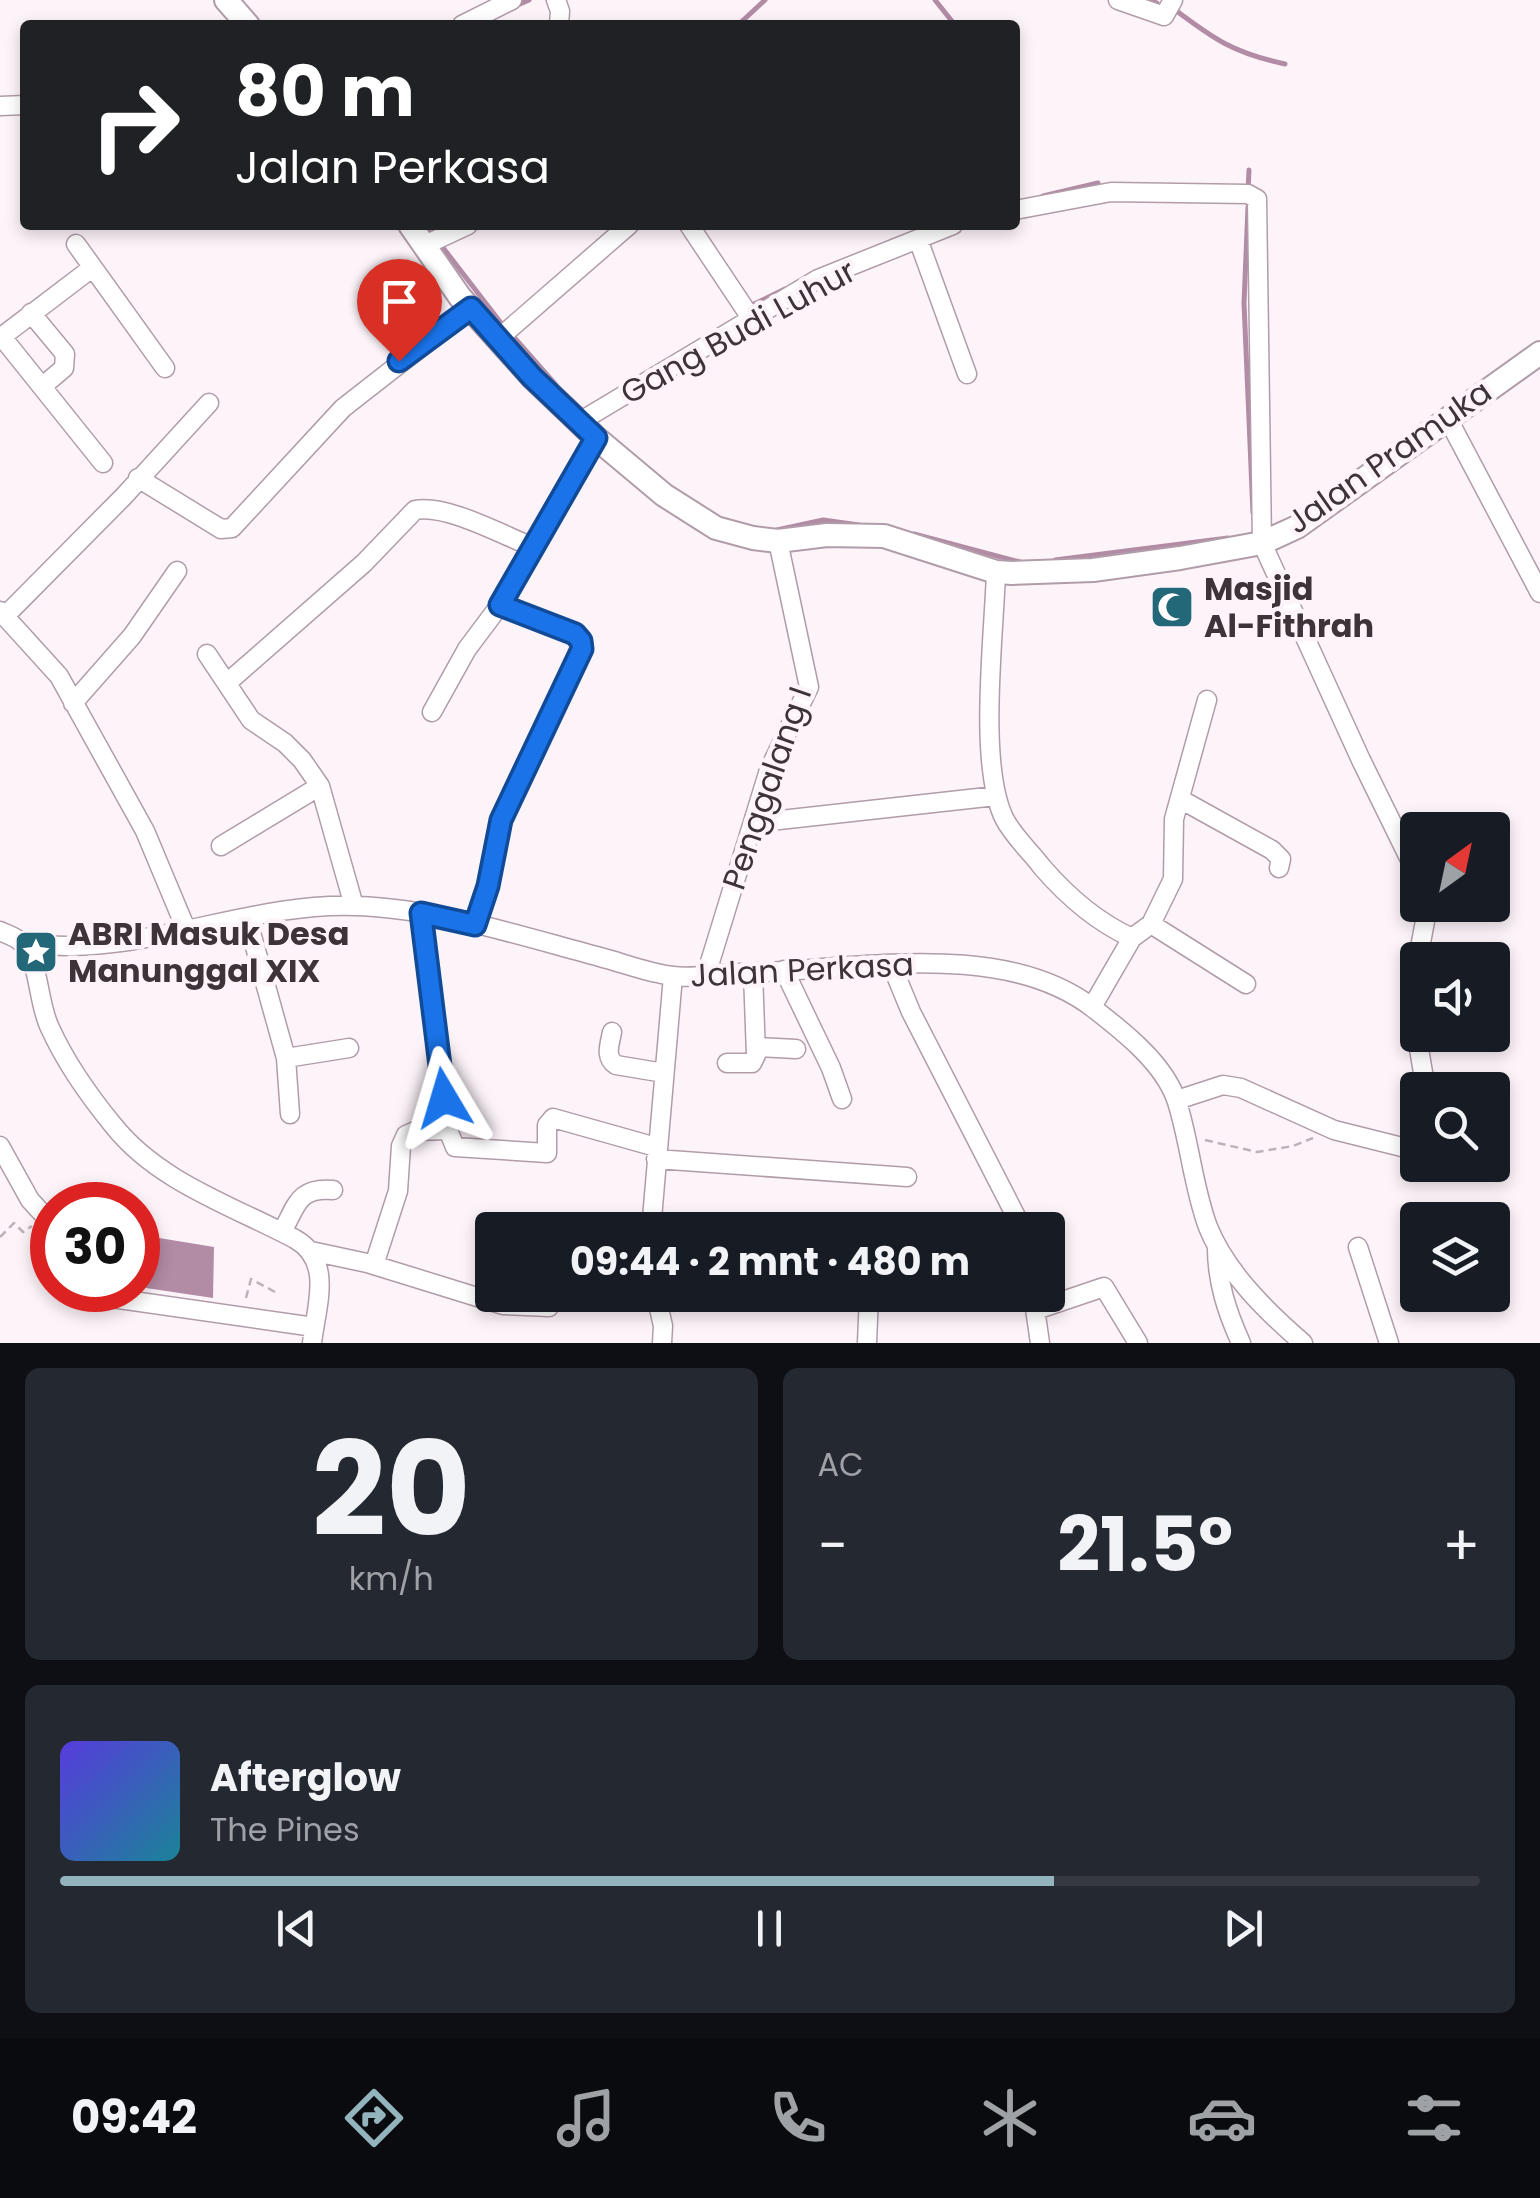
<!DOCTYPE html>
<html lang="id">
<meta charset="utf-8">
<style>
body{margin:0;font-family:Poppins,sans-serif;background:#242831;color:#f1f3f6;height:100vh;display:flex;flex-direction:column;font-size:38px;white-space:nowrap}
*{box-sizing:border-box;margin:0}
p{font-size:32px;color:#9ea1a6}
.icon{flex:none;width:55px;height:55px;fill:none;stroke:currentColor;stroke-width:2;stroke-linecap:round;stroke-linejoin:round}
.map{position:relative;height:1343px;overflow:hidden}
.details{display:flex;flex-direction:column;gap:25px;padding:25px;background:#0d0f14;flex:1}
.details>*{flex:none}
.banner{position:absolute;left:20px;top:20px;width:1000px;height:210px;border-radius:10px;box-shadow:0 5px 15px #0003;background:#202124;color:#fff;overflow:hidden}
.needle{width:65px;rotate:33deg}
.tools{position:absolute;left:1400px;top:812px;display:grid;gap:20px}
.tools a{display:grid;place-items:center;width:110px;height:110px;border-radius:10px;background:#171b24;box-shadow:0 5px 15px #0003;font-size:50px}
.speed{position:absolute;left:30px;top:1182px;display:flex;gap:20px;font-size:50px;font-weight:700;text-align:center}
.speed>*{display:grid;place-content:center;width:130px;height:130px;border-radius:50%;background:#171b24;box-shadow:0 5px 15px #0003;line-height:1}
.speed .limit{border:15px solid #d22;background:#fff;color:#111}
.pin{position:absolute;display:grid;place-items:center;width:85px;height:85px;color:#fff;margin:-102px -42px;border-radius:50% 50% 50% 0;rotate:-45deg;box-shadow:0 0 10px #0007}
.pin .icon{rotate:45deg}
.me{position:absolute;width:110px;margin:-55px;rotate:353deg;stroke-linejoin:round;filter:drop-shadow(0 0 8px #0008)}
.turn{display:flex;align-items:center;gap:35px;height:210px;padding:0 50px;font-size:45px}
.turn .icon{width:130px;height:130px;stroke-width:2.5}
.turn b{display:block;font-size:70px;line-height:85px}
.big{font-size:75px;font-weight:700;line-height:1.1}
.details .card{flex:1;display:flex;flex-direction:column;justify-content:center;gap:15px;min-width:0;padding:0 35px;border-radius:15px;background:#242831}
.details .dial{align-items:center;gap:0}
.dial b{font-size:130px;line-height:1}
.song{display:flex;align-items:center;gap:30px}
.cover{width:120px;height:120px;border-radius:15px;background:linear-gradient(135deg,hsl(250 70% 55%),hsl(190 70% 35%))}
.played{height:10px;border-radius:5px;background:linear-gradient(90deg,#94b4bd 70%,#363941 70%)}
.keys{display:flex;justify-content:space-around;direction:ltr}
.heat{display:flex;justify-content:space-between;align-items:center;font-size:55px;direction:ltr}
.details .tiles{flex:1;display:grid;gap:25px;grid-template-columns:1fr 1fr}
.card:last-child{grid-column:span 2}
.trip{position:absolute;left:475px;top:1212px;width:590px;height:100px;border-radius:10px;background:#171b24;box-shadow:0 5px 15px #0003;font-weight:700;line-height:100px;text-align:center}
.tab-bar{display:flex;height:160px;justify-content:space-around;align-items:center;background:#090b0e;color:#9ea1a6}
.tab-bar .icon{width:70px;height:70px}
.tab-bar .active{color:#94b4bd}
.tab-bar b{font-size:45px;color:#f1f3f6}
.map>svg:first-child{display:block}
.water{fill:#b28ba4}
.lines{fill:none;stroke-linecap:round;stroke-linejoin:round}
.stream{stroke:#b28ba4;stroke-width:5}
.minor-casing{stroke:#b19ca9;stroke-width:21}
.major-casing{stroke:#b19ca9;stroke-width:26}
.path{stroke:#bcb3b9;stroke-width:2.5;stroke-dasharray:8 5;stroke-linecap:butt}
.minor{stroke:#fff;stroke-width:18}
.major{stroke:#fff;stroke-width:22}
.route-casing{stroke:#114b97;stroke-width:25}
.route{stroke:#1a73e8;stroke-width:18}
.labels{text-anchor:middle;stroke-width:9;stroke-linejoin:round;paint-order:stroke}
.street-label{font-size:32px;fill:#3d3439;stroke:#fdf4fa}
.poi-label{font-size:32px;font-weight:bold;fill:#3d3439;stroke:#fdf4fa;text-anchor:start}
</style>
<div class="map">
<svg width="1540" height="1343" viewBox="0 0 1540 1343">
<rect width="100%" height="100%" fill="#fdf4fa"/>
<path class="water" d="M 147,1236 L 214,1247 L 213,1298 L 146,1288 L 143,1254 Z"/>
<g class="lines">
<path class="stream" d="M 935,0 L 955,25
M 1148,0 L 1157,3
M 513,7 L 529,0
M 1174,9 C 1215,40 1234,53 1285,64
M 738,25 L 765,0
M 1248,192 L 1249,170
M 1043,196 L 1098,183
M 1248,207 L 1244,303 L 1253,513
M 426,225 L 429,230
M 444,249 L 501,323
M 750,306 L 785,289
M 512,335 L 556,385
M 777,530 L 823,520 L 859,525
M 914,534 L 1020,562
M 1055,560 L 1228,538"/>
<defs>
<path id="minor" d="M 556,0 L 560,11 L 559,25
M 1118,0 L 1164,16 L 1173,0
M 462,25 L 512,0
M 0,106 L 25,105
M 1015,210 L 1111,192 L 1248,194 L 1257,199 L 1262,543 L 1361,760 L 1418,876
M 689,225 L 751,318
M 918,239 L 967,374
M 76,244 L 165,368
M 425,245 L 468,225
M 31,313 L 65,354 L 64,368 L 44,385
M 2,337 L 103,463
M 0,338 L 92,268
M 498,339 L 629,225
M 1448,419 L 1540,593
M 581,421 L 818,279 L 953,225
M 138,478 L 221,529 L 232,528 L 343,408 L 471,308
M 996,572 C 994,636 978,763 1004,818 C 1013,836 1030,851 1042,867 C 1067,896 1097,922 1132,938
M 0,611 L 59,676 L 145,831 L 186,929
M 5,616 L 124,496 L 209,403
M 207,654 L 251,720 L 285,743 L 302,760 L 320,786 L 354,906
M 227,683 L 364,563 L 415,510 C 447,504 502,535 533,547
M 73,703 L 132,636 L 177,571
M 432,712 L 467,649 L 500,605 L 596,438
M 1180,799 L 1272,850 L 1281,859 L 1279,868
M 753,823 L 996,796
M 221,846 L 320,786
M 421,913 L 448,1130 L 455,1147 L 547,1153 L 547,1125 L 553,1118 L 656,1147
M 247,918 L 286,1058 L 290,1114
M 1151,924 L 1246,984
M 475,925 L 488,886 L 501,820 L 581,649 L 581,641 L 575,634 L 500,605
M 0,931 C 6,934 16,937 21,942 C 40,959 37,1002 50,1028 C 65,1061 90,1097 113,1125 C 158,1182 233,1206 295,1239 C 334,1261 316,1307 312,1343
M 21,942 C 130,962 246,901 357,906 C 439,909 521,936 600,957 C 623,963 648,973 673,976 C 695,979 718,973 740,973 C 848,971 1001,937 1093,1008 C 1124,1032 1165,1064 1177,1102 C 1190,1143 1193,1187 1208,1227 C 1226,1272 1267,1312 1303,1343
M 892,966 L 911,1012 L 1023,1230
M 784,970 L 831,1068 L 842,1099
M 706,975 L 769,770 L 809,687 L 778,541
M 1092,1007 L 1132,938 L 1151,924 L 1173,879 L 1174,819 L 1207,700
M 612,1032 C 610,1044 604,1057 616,1065 L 664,1073
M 756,1047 L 796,1049
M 286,1058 L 349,1048
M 727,1063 L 752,1063 L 756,1055 L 753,973
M 1426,1090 L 1417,1037 L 1412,973 L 1420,948 L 1428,905
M 1177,1100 L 1223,1085 L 1241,1088 L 1334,1130 L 1418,1151
M 0,1146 L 30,1200 L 52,1224
M 656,1159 L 907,1177
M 651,1230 L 673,976
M 282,1232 C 297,1205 298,1187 333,1190
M 1358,1247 L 1389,1343
M 1217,1248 C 1217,1282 1227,1312 1241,1343
M 311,1251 L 367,1263 L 503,1305 L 549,1307
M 374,1265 L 398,1191 L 401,1146 L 406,1135 L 415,1131 L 448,1130
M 111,1290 L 118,1299 L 126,1300 L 314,1327
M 656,1295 L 663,1326 L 662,1343
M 1033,1295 L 1040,1343
M 1036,1310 L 1104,1287 L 1138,1343
M 867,1343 L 869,1295"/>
<path id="major" d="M 226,0 L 248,25
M 410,225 L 460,297 L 532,377 L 596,438 L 664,495 L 716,528 L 753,538 L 778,541 L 827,535 L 884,536 L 996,572 L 1012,573 L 1093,570 L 1180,558 L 1262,543 L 1297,527 L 1540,353"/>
</defs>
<use href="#minor" class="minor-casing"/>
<use href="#major" class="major-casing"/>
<path class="path" d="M 1205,1140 L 1257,1152 L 1293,1146 L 1313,1138
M 0,1237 L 14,1223 L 23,1232 L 32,1226
M 246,1298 L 251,1279 L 275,1292"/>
<use href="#minor" class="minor"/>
<use href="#major" class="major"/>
</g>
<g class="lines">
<defs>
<path id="route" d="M 399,361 L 471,308 L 532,377 L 596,438 L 500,605 L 575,634 L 581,641 L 582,649 L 501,820 L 488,886 L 475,925 L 421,913 L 444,1098"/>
</defs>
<use href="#route" class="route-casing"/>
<use href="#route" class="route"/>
</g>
<defs>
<symbol id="mosque-square" viewBox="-11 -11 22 22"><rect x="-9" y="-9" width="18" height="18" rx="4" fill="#236878" stroke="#fdf4fa"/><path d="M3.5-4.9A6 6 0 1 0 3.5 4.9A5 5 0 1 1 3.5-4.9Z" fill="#fff"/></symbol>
<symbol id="sight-square" viewBox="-11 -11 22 22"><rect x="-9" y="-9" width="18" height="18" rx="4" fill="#236878" stroke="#fdf4fa"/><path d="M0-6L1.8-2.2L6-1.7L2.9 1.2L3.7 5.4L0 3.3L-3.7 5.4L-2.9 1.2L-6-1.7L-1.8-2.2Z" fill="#fff"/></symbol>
</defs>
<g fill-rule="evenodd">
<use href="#mosque-square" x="1147" y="582" width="50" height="50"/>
<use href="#sight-square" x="11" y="927" width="50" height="50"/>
</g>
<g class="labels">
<g class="street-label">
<text transform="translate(738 332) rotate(-29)" y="11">Gang Budi Luhur</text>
<text transform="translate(1389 457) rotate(-35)" y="11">Jalan Pramuka</text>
<text transform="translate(767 788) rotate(-71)" y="11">Penggalang I</text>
<text transform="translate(802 970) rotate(-3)" y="11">Jalan Perkasa</text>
</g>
<g class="poi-label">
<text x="1204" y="600">Masjid<tspan x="1204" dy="37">Al-Fithrah</tspan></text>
<text x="68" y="945">ABRI Masuk Desa<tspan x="68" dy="37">Manunggal XIX</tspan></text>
</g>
</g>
</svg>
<div class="tools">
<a><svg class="needle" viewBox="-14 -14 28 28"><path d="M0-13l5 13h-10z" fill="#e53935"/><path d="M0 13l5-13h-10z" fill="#9ea1a6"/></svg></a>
<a><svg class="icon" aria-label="sound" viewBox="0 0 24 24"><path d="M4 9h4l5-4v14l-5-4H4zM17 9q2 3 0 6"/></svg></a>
<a><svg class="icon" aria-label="search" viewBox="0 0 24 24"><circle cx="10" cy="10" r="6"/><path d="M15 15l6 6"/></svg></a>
<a><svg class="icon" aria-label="layers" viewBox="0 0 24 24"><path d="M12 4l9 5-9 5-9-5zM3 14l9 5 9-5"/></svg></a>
</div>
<div class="speed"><div class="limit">30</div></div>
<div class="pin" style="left:399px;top:361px;background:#d93025"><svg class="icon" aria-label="arrive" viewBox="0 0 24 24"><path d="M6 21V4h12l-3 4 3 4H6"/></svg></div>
<svg class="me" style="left:444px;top:1098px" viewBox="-20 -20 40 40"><path d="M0-17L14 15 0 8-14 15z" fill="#1a73e8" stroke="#fff" stroke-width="4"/></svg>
<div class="trip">09:44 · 2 mnt · 480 m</div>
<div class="banner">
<div class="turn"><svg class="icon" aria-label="right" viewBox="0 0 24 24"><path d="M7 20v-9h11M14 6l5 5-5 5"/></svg><div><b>80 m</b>Jalan Perkasa</div></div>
</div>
</div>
<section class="details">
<div class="tiles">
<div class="card dial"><b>20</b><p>km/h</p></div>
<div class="card"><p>AC</p>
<div class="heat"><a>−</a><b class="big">21.5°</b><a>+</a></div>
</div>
<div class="card">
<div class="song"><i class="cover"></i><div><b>Afterglow</b><p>The Pines</p></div></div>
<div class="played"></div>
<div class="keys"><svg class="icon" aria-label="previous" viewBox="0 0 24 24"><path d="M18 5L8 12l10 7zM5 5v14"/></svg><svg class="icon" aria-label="pause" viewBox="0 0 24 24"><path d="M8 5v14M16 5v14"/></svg><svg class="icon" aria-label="next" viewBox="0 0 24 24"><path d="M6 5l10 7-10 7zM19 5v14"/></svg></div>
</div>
</div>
</section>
<nav class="tab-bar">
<b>09:42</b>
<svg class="icon active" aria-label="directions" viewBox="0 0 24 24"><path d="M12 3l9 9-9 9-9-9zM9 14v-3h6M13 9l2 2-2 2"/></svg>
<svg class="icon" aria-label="music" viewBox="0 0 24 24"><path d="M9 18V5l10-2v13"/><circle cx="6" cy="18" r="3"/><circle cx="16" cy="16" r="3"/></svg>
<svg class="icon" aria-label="phone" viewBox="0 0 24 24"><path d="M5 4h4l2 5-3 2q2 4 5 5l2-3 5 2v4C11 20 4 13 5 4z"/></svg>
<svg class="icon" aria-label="climate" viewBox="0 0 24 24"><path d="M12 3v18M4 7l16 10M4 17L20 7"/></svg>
<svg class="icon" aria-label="car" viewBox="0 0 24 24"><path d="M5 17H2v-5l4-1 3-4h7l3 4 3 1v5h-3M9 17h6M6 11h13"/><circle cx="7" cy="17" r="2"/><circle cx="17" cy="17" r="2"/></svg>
<svg class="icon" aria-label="filters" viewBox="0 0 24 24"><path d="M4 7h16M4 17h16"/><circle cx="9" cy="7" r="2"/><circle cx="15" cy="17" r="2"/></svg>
</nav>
